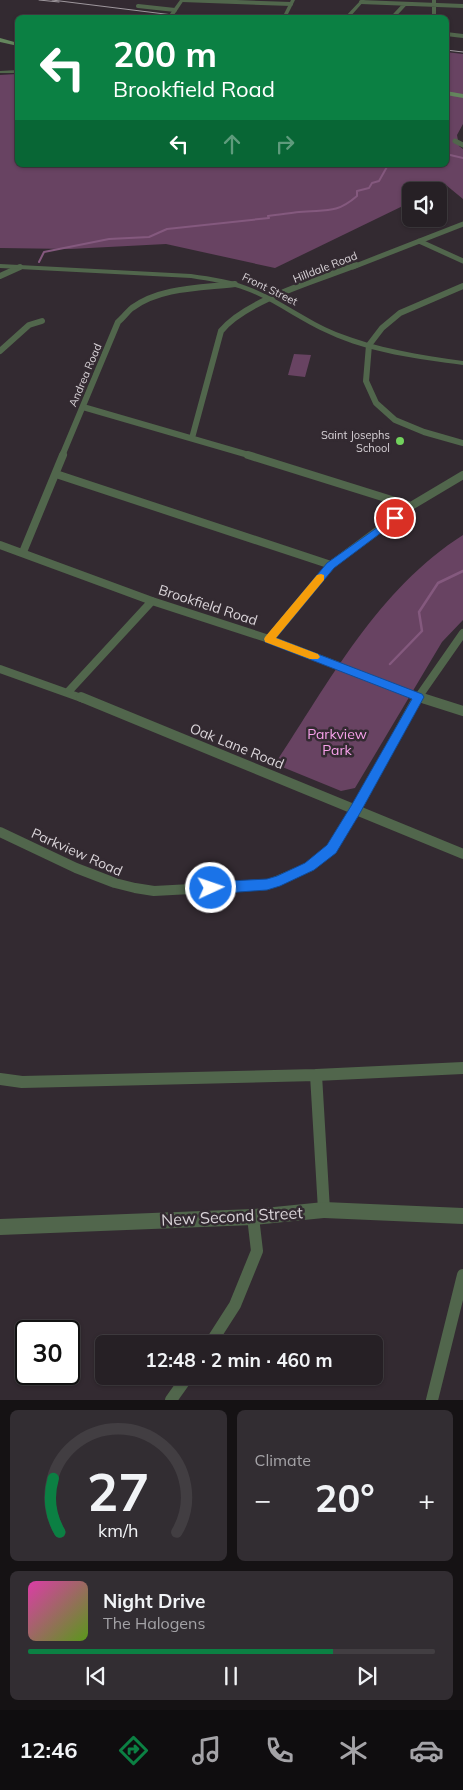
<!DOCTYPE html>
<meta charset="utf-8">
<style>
body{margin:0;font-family:Mulish,sans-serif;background:#322d32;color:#f1f3f6;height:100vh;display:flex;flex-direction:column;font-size:19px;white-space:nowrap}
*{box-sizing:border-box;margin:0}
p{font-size:16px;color:#a4a3a7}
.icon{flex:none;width:28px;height:28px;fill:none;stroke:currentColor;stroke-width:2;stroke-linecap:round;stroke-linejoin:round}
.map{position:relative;height:1400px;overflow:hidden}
.side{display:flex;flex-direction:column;gap:10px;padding:10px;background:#151214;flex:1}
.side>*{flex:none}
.hud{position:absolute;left:15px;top:15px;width:434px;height:152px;border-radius:8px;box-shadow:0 1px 4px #0004,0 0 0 1px #423e42;background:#0b8043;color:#fff;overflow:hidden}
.controls{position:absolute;left:402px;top:182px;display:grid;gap:10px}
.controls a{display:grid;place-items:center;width:45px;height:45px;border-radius:8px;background:#262025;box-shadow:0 1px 4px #0004,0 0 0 1px #423e42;font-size:25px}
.speed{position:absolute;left:15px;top:1320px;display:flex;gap:10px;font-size:25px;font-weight:700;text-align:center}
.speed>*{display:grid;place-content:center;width:65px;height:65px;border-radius:50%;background:#262025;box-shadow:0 1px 4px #0004,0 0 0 1px #423e42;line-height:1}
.speed .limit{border:2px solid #111;border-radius:8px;background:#fff;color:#111}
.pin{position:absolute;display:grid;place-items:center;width:42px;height:42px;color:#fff;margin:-21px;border:2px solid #fff;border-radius:50%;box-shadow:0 1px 5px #0007}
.me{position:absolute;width:55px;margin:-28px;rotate:87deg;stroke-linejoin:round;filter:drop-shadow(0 0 4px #0008)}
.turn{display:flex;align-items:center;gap:18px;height:105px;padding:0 15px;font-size:22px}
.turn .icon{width:65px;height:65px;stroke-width:2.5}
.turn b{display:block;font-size:35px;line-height:42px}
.lanes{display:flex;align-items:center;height:48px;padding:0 15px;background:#0003;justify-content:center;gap:25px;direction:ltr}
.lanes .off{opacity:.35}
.big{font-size:38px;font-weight:700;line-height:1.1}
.side .tile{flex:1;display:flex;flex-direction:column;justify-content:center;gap:8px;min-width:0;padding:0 18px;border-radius:8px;background:#322d32}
.side .dial{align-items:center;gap:0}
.dial svg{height:130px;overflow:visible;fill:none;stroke:#423e42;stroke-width:7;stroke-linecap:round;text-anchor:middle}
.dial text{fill:#f1f3f6;stroke:none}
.song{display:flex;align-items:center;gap:15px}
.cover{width:60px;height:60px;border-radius:8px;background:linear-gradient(135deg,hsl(320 70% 55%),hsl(90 70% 35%))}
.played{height:5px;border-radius:2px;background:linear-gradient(90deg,#0b8043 75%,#423e42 75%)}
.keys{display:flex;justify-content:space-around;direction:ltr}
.heat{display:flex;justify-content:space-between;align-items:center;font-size:28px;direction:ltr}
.side .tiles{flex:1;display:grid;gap:10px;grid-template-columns:1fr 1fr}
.tile:last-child{grid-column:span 2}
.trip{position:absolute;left:95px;top:1335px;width:288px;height:50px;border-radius:8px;background:#262025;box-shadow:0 1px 4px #0004,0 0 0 1px #423e42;font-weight:700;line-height:50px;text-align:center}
.menu{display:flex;height:80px;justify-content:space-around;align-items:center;background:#0f0d0f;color:#a4a3a7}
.menu .icon{width:35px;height:35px}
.menu .selected{color:#0b8043}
.menu b{font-size:22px;color:#f1f3f6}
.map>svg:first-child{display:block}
.green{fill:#684362}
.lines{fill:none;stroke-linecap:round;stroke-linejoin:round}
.stream-far1{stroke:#84597e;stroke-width:2}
.stream{stroke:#84597e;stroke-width:2.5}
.minor-far5{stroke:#51664c;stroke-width:4}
.minor-far4{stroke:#51664c;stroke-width:5}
.minor-far3{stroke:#51664c;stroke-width:6}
.minor-far2{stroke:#51664c;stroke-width:8}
.minor-far1{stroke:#51664c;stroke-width:10}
.minor{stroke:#51664c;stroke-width:12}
.tertiary{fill:#51664c;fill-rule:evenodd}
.secondary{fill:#64865d;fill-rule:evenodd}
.rail{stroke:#9f989e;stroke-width:1}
.route{fill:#1a73e8;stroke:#114b97}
.slow{fill:#f59e0b}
.poi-dot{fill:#72d25d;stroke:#332a31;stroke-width:2}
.labels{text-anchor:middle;stroke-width:5;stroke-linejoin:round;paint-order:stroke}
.far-street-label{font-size:11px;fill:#d9d3d8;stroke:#332a31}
.far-poi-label{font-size:11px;fill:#d9d3d8;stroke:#332a31;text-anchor:end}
.street-label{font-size:14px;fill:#d9d3d8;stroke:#332a31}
.park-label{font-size:14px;fill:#f8a1eb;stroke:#332a31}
.near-street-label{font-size:16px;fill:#d9d3d8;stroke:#332a31}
</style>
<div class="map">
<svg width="463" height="1400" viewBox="0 0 463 1400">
<rect width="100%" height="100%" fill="#332a31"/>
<path class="green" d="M 446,52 L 463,54 L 463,124 L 457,135 L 459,146 L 463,149 L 463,199 L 446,185 L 432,191 L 411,191 L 411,202 L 275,268 L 166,244 L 70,249 L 0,248 L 0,75 L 17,74 L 18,165 L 446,165 Z
M 294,354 L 311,355 L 305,377 L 288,375 Z
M 463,535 L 463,620 L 442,642 L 355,788 L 341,791 L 275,764 C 329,682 378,589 463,535 Z"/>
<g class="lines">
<path class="stream-far1" d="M 446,154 L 463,158
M 39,262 L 44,252 L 109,239 L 149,237 L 167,229 L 269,218 L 268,216 C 279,215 289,213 299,212 C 325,209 335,215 357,196 L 357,191 L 369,188 L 372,183 L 379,181 L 388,165"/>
<path class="stream" d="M 390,664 L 422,631 L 419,612 L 438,583 L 463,571"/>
<path class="minor-far5" d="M 182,0 L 291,4
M 434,0 L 434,18
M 361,2 L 463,6
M 138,6 L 175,10
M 392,18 L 405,4
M 446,34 L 463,36"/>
<path class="minor-far4" d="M 455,141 L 463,145
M 419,241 L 463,261
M 353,267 L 463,224"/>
<path class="minor-far3" d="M 0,276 L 20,267
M 463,286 L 400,313 L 382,328 L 369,345 L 366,381 L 376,403 L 395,420 L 424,432 L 463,443
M 0,351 L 29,325 L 42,321
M 83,407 L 252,456
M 192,438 L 221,331 C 246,300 318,280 356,265
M 62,456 L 118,322 C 123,318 127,312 132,308 C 160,287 202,288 235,284"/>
<path class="minor-far2" d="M 248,455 L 411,506
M 56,474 L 331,565
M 0,545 L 152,601 L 269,639 L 423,699
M 23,552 L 63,455
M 269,639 L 331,565 L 411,506 L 463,475
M 0,669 L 84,699
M 68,692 L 152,601
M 417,699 L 463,633"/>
<path class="minor-far1" d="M 81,697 L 463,854
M 419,697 L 463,711
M 0,832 L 76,868 L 115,883 L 135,888 L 154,891 L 267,885 L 309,867 L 331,849 L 356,810 L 418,697"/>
<path class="minor" d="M 316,1075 L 324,1210
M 0,1079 L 22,1082 L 316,1075 L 463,1068
M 210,1344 L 235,1305 L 257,1251 L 253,1217
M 171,1400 L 188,1376
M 432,1400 L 463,1275"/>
<path class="tertiary" d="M 180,0 L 184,0 L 172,18 L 167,18 Z
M 291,0 L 295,0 L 286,18 L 282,18 Z
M 361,0 L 365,0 L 349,18 L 344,18 Z
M 18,70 L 18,73 L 0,73 L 0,71 Z
M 0,264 L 191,274 C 212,277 234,280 254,289 C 283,301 307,320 336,332 C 376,348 420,355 463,361 L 463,365 C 418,359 370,353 329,334 C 300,322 276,302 247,291 C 229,284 210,281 191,278 L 0,268 Z
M 324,1202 L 463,1208 L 463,1224 L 324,1218 L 253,1225 L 0,1235 L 0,1219 L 253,1209 Z"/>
<path class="secondary" d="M 0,38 L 18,43 L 18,46 L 0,42 Z
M 446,91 L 463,94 L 463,98 L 446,95 Z"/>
<path class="rail" d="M 39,0 L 59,2
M 52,0 L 197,18
M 446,50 L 463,52"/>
</g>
<path class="route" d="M 395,515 L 398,516 L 398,520 L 334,568 L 276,638 L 422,694 L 424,697 L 360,813 L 336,853 L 314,870 L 280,886 L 267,890 L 211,894 L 206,892 L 204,888 L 206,884 L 211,882 L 267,879 L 277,876 L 305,863 L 327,845 L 351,806 L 412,699 L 265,642 L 264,639 L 327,563 Z"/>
<path class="slow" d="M 321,574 L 324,575 L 324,580 L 276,638 L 318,654 L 320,657 L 318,659 L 310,659 L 265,642 L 264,639 L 265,637 L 317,575 Z"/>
<circle class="poi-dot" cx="400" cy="441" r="5"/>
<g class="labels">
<g class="far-street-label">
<text transform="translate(325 267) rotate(-21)" y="4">Hilldale Road</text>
<text transform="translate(270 289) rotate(26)" y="4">Front Street</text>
<text transform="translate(85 375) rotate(-67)" y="4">Andrea Road</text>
</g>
<g class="far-poi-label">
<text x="390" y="439">Saint Josephs<tspan x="390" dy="13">School</tspan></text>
</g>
<g class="street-label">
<text transform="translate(208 605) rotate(18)" y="5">Brookfield Road</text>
<text transform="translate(237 746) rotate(22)" y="5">Oak Lane Road</text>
<text transform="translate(77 852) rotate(24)" y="5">Parkview Road</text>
</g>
<g class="park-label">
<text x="337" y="739">Parkview<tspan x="337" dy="16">Park</tspan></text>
</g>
<g class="near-street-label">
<text transform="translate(232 1216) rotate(-3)" y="6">New Second Street</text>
</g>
</g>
</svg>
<div class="controls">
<a><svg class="icon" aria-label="sound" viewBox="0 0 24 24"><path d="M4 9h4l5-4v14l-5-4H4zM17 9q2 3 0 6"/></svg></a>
</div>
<div class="speed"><div class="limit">30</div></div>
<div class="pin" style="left:395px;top:518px;background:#d93025"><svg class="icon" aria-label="arrive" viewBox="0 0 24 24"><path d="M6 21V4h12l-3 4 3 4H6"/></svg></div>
<svg class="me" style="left:211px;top:888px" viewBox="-20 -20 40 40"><circle r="17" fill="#1a73e8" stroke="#fff" stroke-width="3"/><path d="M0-11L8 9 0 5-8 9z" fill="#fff"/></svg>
<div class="trip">12:48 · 2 min · 460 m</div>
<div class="hud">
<div class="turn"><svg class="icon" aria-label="left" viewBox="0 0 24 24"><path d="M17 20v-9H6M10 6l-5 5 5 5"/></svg><div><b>200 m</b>Brookfield Road</div></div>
<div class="lanes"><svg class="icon" aria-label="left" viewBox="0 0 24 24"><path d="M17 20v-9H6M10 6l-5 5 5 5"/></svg><svg class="icon off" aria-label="ahead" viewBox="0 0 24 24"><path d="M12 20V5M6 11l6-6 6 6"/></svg><svg class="icon off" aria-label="right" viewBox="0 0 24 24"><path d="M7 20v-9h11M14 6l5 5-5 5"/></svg></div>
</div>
</div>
<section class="side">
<div class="tiles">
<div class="tile dial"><svg viewBox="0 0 100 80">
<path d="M14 69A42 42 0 1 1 86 69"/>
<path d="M14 69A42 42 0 0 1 10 36" stroke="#0b8043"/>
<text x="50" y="56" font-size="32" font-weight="700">27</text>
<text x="50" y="72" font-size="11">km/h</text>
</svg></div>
<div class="tile"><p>Climate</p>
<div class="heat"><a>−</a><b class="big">20°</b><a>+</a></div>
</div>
<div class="tile">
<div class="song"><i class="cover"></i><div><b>Night Drive</b><p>The Halogens</p></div></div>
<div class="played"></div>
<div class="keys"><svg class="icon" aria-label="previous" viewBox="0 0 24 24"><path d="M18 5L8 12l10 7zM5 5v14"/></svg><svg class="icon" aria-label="pause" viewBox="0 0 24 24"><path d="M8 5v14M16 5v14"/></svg><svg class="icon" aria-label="next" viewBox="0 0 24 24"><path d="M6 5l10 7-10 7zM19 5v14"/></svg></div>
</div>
</div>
</section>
<nav class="menu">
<b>12:46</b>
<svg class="icon selected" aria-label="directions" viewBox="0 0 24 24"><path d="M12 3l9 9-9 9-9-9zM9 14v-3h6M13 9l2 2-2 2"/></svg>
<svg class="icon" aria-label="music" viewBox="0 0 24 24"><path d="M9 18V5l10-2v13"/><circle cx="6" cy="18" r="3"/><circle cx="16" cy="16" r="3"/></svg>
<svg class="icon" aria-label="phone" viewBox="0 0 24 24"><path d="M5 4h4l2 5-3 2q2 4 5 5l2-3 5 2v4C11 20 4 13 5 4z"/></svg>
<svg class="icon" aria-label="climate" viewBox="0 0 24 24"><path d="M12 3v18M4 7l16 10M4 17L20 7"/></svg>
<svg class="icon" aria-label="car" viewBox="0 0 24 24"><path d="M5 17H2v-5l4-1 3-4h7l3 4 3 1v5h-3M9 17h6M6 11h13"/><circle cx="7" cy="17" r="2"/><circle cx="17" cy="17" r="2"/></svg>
</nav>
